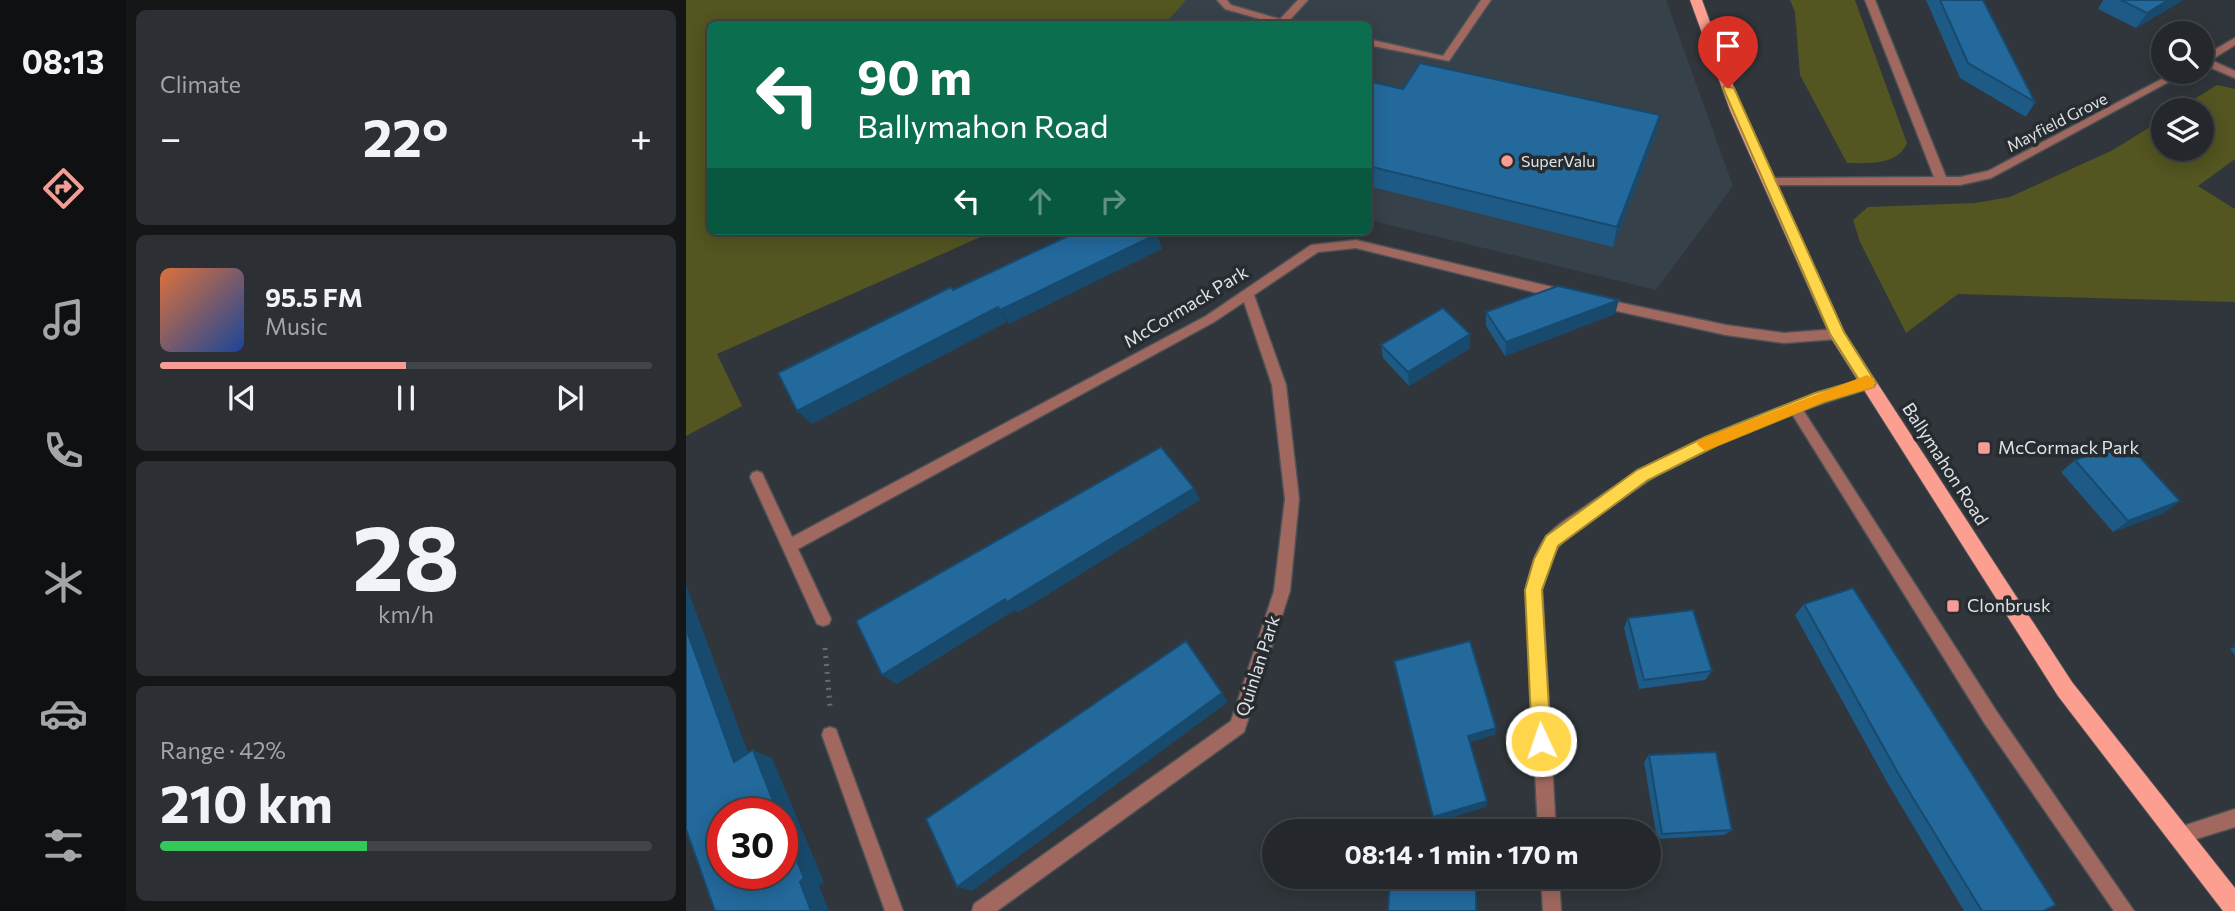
<!DOCTYPE html>
<meta charset="utf-8">
<style>
body{margin:0;font-family:Commissioner,sans-serif;background:#2c3034;color:#f1f3f6;height:100vh;display:flex;flex-direction:column;font-size:26px;white-space:nowrap}
*{box-sizing:border-box;margin:0}
p{font-size:23px;color:#a3a6a9}
.icon{flex:none;width:38px;height:38px;fill:none;stroke:currentColor;stroke-width:2;stroke-linecap:round;stroke-linejoin:round}
.map{position:relative;flex:1;overflow:hidden}
.sheet{display:flex;flex-direction:column;gap:10px;padding:10px;background:#141618;width:560px}
.sheet>*{flex:none}
.banner{position:absolute;left:21px;top:21px;width:665px;height:214px;border-radius:10px;box-shadow:0 4px 18px #0003,0 0 0 2px #414448;background:#0b6e4f;color:#fff;overflow:hidden}
.fabs{position:absolute;left:1465px;top:21px;display:grid;gap:14px}
.fabs a{display:grid;place-items:center;width:63px;height:63px;border-radius:50%;background:#24282c;box-shadow:0 4px 18px #0003,0 0 0 2px #414448;font-size:35px}
.speed{position:absolute;left:21px;top:798px;display:flex;gap:14px;font-size:35px;font-weight:700;text-align:center}
.speed>*{display:grid;place-content:center;width:91px;height:91px;border-radius:50%;background:#24282c;box-shadow:0 4px 18px #0003,0 0 0 2px #414448;line-height:1}
.speed .limit{border:10px solid #d22;background:#fff;color:#111}
.pin{position:absolute;display:grid;place-items:center;width:60px;height:60px;color:#fff;margin:-72px -30px;border-radius:50% 50% 50% 0;rotate:-45deg;box-shadow:0 0 7px #0007}
.pin .icon{rotate:45deg}
.me{position:absolute;width:77px;margin:-38px;rotate:357deg;stroke-linejoin:round;filter:drop-shadow(0 0 5px #0008)}
.turn{display:flex;align-items:center;gap:24px;height:147px;padding:0 35px;font-size:32px}
.turn .icon{width:91px;height:91px;stroke-width:2.5}
.turn b{display:block;font-size:49px;line-height:60px}
.lanes{display:flex;align-items:center;height:66px;padding:0 35px;background:#0003;justify-content:center;gap:35px;direction:ltr}
.lanes .off{opacity:.35}
.big{font-size:52px;font-weight:700;line-height:1.1}
.sheet .tile{flex:1;display:flex;flex-direction:column;justify-content:center;gap:10px;min-width:0;padding:0 24px;border-radius:10px;background:#2c3034}
.sheet .dial{align-items:center;gap:0}
.dial b{font-size:91px;line-height:1}
.song{display:flex;align-items:center;gap:21px}
.cover{width:84px;height:84px;border-radius:10px;background:linear-gradient(135deg,hsl(20 70% 55%),hsl(220 70% 35%))}
.played{height:7px;border-radius:4px;background:linear-gradient(90deg,#f59c94 50%,#414448 50%)}
.keys{display:flex;justify-content:space-around;direction:ltr}
.heat{display:flex;justify-content:space-between;align-items:center;font-size:38px;direction:ltr}
.charge{height:10px;border-radius:5px;background:linear-gradient(90deg,#34c759 42%,#414448 0)}
.trip{position:absolute;left:576px;top:819px;width:399px;height:70px;border-radius:35px;background:#24282c;box-shadow:0 4px 18px #0003,0 0 0 2px #414448;font-weight:700;line-height:70px;text-align:center}
main{display:flex;flex:1;min-height:0}
.tabs{display:flex;flex-direction:column;width:126px;justify-content:space-around;align-items:center;background:#0e1012;color:#a3a6a9}
.tabs .icon{width:49px;height:49px}
.tabs .current{color:#f59c94}
.tabs b{font-size:32px;color:#f1f3f6}
.map>svg:first-child{display:block}
.built{fill:#36414a}
.green{fill:#535620}
.lines{fill:none;stroke-linecap:round;stroke-linejoin:round}
.service-casing{stroke:#4c5256;stroke-width:3}
.minor-casing{stroke:#4c5256;stroke-width:3}
.primary-casing{stroke:#4c5256;stroke-width:2}
.path{stroke:#676c71;stroke-width:5;stroke-dasharray:2 6;stroke-linecap:butt}
.service{fill:#a0685e;fill-rule:evenodd}
.minor{fill:#a0685e;fill-rule:evenodd}
.primary{fill:#fc9f90;fill-rule:evenodd}
.wall{fill:#1e5a86}
.shaded-wall{fill:#184a6d}
.building{fill:#23699c;stroke:#184a6d;stroke-width:2}
.route{fill:#ffd54a;stroke:#a68a30;stroke-width:2}
.slow{fill:#f59e0b}
.poi-dot{fill:#f59c94;stroke:#262c30;stroke-width:2.5}
.labels{text-anchor:middle;stroke-width:7;stroke-linejoin:round;paint-order:stroke}
.far-street-label{font-size:16px;fill:#e0e3e6;stroke:#262c30}
.far-poi-label{font-size:16px;fill:#e0e3e6;stroke:#262c30;text-anchor:start}
.street-label{font-size:18px;fill:#e0e3e6;stroke:#262c30}
.poi-label{font-size:18px;fill:#e0e3e6;stroke:#262c30;text-anchor:start}
</style>
<main>
<nav class="tabs">
<b>08:13</b>
<svg class="icon current" aria-label="directions" viewBox="0 0 24 24"><path d="M12 3l9 9-9 9-9-9zM9 14v-3h6M13 9l2 2-2 2"/></svg>
<svg class="icon" aria-label="music" viewBox="0 0 24 24"><path d="M9 18V5l10-2v13"/><circle cx="6" cy="18" r="3"/><circle cx="16" cy="16" r="3"/></svg>
<svg class="icon" aria-label="phone" viewBox="0 0 24 24"><path d="M5 4h4l2 5-3 2q2 4 5 5l2-3 5 2v4C11 20 4 13 5 4z"/></svg>
<svg class="icon" aria-label="climate" viewBox="0 0 24 24"><path d="M12 3v18M4 7l16 10M4 17L20 7"/></svg>
<svg class="icon" aria-label="car" viewBox="0 0 24 24"><path d="M5 17H2v-5l4-1 3-4h7l3 4 3 1v5h-3M9 17h6M6 11h13"/><circle cx="7" cy="17" r="2"/><circle cx="17" cy="17" r="2"/></svg>
<svg class="icon" aria-label="filters" viewBox="0 0 24 24"><path d="M4 7h16M4 17h16"/><circle cx="9" cy="7" r="2"/><circle cx="15" cy="17" r="2"/></svg>
</nav>
<section class="sheet">
<div class="tile"><p>Climate</p>
<div class="heat"><a>−</a><b class="big">22°</b><a>+</a></div>
</div>
<div class="tile">
<div class="song"><i class="cover"></i><div><b>95.5 FM</b><p>Music</p></div></div>
<div class="played"></div>
<div class="keys"><svg class="icon" aria-label="previous" viewBox="0 0 24 24"><path d="M18 5L8 12l10 7zM5 5v14"/></svg><svg class="icon" aria-label="pause" viewBox="0 0 24 24"><path d="M8 5v14M16 5v14"/></svg><svg class="icon" aria-label="next" viewBox="0 0 24 24"><path d="M6 5l10 7-10 7zM19 5v14"/></svg></div>
</div>
<div class="tile dial"><b>28</b><p>km/h</p></div>
<div class="tile"><p>Range · 42%</p><b class="big">210 km</b><div class="charge"></div></div>
</section>
<div class="map">
<svg width="1549" height="911" viewBox="0 0 1549 911">
<rect width="100%" height="100%" fill="#30363b"/>
<path class="built" d="M 500,0 L 980,0 L 1047,186 L 970,290 L 683,220 L 682,24 L 479,24 Z"/>
<path class="green" d="M 0,0 L 500,0 L 479,24 L 24,24 L 24,231 L 308,231 L 31,354 L 56,406 L 0,436 Z
M 1104,0 L 1169,0 L 1221,143 C 1211,166 1182,163 1161,163 L 1114,75 L 1109,12 Z
M 1531,85 L 1549,89 L 1549,159 L 1512,186 L 1549,209 L 1549,302 L 1272,294 L 1220,333 L 1174,242 L 1167,220 L 1182,207 L 1289,203 L 1324,197 L 1427,150 L 1477,119 L 1477,149 L 1516,149 L 1516,110 L 1491,110 Z"/>
<g class="lines">
<defs>
<path id="service" d="M 531,0 L 541,0 L 545,5 L 594,19 L 612,0 L 622,0 L 602,22 L 603,24 L 591,24 L 539,9 Z
M 795,0 L 805,0 L 763,61 L 682,45 L 682,39 L 757,56 Z"/>
<path id="minor" d="M 1179,0 L 1189,0 L 1260,177 L 1274,177 L 1302,171 L 1489,72 L 1501,72 L 1305,178 L 1274,185 L 1079,185 L 1079,179 L 1083,178 L 1248,177 Z
M 1549,38 L 1549,45 L 1525,60 L 1549,71 L 1549,78 L 1516,64 L 1516,57 Z
M 670,240 L 879,290 L 885,295 L 879,300 L 670,248 L 632,252 L 568,295 L 600,385 L 613,499 L 604,591 L 558,732 L 311,911 L 286,911 L 288,904 L 545,721 L 588,591 L 599,499 L 586,385 L 558,302 L 528,322 L 112,549 L 145,619 L 143,624 L 137,626 L 131,624 L 64,477 L 66,473 L 71,471 L 76,473 L 106,537 L 520,316 L 625,245 Z
M 912,298 L 1040,325 L 1098,333 L 1151,329 L 1157,334 L 1151,339 L 1098,343 L 1040,335 L 908,306 L 906,303 L 908,300 Z
M 1182,378 L 1189,383 L 1187,387 L 1117,410 L 1311,712 L 1448,911 L 1428,911 L 1299,724 L 1106,414 L 1040,440 L 971,475 L 884,534 L 865,555 L 856,590 L 870,831 L 852,831 L 840,590 C 844,573 848,554 858,540 C 869,524 889,514 904,503 C 989,444 1084,408 1182,378 Z
M 144,727 L 150,729 L 152,735 L 217,911 L 199,911 L 136,735 L 138,729 Z
M 1549,809 L 1549,827 L 1494,844 L 1488,841 L 1485,835 L 1488,829 Z
M 855,877 L 873,877 L 875,911 L 857,911 Z"/>
<path id="primary" d="M 1004,0 L 1016,0 L 1056,110 L 1158,332 L 1386,682 L 1549,888 L 1549,911 L 1537,911 L 1372,696 L 1145,338 L 1044,110 Z"/>
</defs>
<use href="#service" class="service-casing"/>
<use href="#minor" class="minor-casing"/>
<use href="#primary" class="primary-casing"/>
<path class="path" d="M 139,648 L 144,706"/>
<use href="#service" class="service"/>
<use href="#minor" class="minor"/>
<use href="#primary" class="primary"/>
</g>
<path class="wall" d="M 1240,0 L 1297,0 L 1349,102 L 1340,117 L 1274,78 Z
M 1417,0 L 1497,0 L 1450,28 L 1412,9 Z
M 682,81 L 717,89 L 969,136 L 927,247 L 682,186 Z
M 800,312 L 929,314 L 819,356 L 800,326 Z
M 695,345 L 784,348 L 723,386 L 697,358 Z
M 1389,460 L 1478,513 L 1427,532 L 1375,472 Z
M 1118,604 L 1357,911 L 1278,911 L 1201,782 L 1109,615 Z
M 942,618 L 1026,671 L 1019,680 L 953,689 L 938,628 Z
M 1549,647 L 1549,655 L 1544,649 Z
M 963,755 L 1046,830 L 1038,835 L 971,839 L 958,762 Z"/>
<path class="shaded-wall" d="M 1482,0 L 1497,0 L 1450,28 L 1461,13 Z
M 974,115 L 969,136 L 927,247 L 931,227 Z
M 471,234 L 476,249 L 323,324 L 314,310 Z
M 933,300 L 929,314 L 819,356 L 820,342 Z
M 312,307 L 321,322 L 126,424 L 111,411 Z
M 784,334 L 784,348 L 723,386 L 722,372 Z
M 508,488 L 514,500 L 332,613 L 329,610 L 211,684 L 196,675 L 319,599 Z
M 1494,501 L 1478,513 L 1427,532 L 1442,521 Z
M 0,585 L 68,769 L 48,762 L 0,628 Z
M 507,651 L 542,702 L 286,891 L 271,887 Z
M 810,728 L 809,735 L 782,743 L 782,736 Z
M 67,750 L 86,758 L 138,882 L 133,886 L 143,911 L 125,911 L 114,882 L 96,824 L 96,814 L 92,814 Z
M 801,801 L 800,807 L 748,823 L 747,817 Z"/>
<path class="building" d="M 1254,0 L 1297,0 L 1349,102 L 1282,63 Z
M 1435,0 L 1482,0 L 1461,13 Z
M 734,63 L 974,115 L 931,227 L 682,166 L 682,81 L 717,89 Z
M 393,231 L 468,231 L 471,234 L 314,310 L 312,307 L 111,411 L 92,373 L 265,287 L 267,290 Z
M 872,286 L 933,300 L 820,342 L 800,312 Z
M 757,308 L 784,334 L 722,372 L 695,345 Z
M 1440,442 L 1494,501 L 1442,521 L 1389,460 Z
M 475,447 L 508,488 L 321,602 L 319,599 L 196,675 L 170,621 Z
M 1167,588 L 1370,905 L 1357,911 L 1296,911 L 1213,775 L 1118,604 Z
M 1007,610 L 1026,671 L 958,680 L 942,618 Z
M 0,628 L 48,762 L 67,750 L 92,814 L 37,814 L 37,873 L 96,873 L 96,824 L 118,878 L 114,882 L 125,911 L 29,911 L 0,829 Z
M 500,641 L 536,693 L 271,887 L 240,819 Z
M 784,641 L 810,728 L 782,736 L 801,801 L 747,817 L 708,661 Z
M 1030,752 L 1046,830 L 976,834 L 963,755 Z
M 704,877 L 790,877 L 790,911 L 702,911 Z"/>
<path class="route" d="M 1038,86 L 1048,88 L 1158,332 L 1190,383 L 1188,387 L 1138,402 L 1030,446 L 962,480 L 872,546 L 856,590 L 865,741 L 862,748 L 855,751 L 849,748 L 846,741 L 839,590 L 848,559 L 860,536 L 951,470 L 1019,437 L 1129,393 L 1173,380 L 1144,334 L 1037,88 Z"/>
<path class="slow" d="M 1181,375 L 1188,379 L 1188,387 L 1138,402 L 1019,451 L 1011,444 L 1013,440 Z"/>
<g class="poi-dot">
<circle cx="821" cy="161" r="7"/>
<rect x="1291" y="441" width="14" height="14" rx="3.5"/>
<rect x="1260" y="599" width="14" height="14" rx="3.5"/>
</g>
<g class="labels">
<g class="far-street-label">
<text transform="translate(1371 122) rotate(-27)" y="6">Mayfield Grove</text>
</g>
<g class="far-poi-label">
<text x="835" y="167">SuperValu</text>
</g>
<g class="street-label">
<text transform="translate(500 307) rotate(-31)" y="6">McCormack Park</text>
<text transform="translate(1259 464) rotate(57)" y="6">Ballymahon Road</text>
<text transform="translate(572 666) rotate(-72)" y="6">Quinlan Park</text>
</g>
<g class="poi-label">
<text x="1312" y="454">McCormack Park</text>
<text x="1281" y="612">Clonbrusk</text>
</g>
</g>
</svg>
<div class="fabs">
<a><svg class="icon" aria-label="search" viewBox="0 0 24 24"><circle cx="10" cy="10" r="6"/><path d="M15 15l6 6"/></svg></a>
<a><svg class="icon" aria-label="layers" viewBox="0 0 24 24"><path d="M12 4l9 5-9 5-9-5zM3 14l9 5 9-5"/></svg></a>
</div>
<div class="speed"><div class="limit">30</div></div>
<div class="pin" style="left:1042px;top:88px;background:#d93025"><svg class="icon" aria-label="arrive" viewBox="0 0 24 24"><path d="M6 21V4h12l-3 4 3 4H6"/></svg></div>
<svg class="me" style="left:855px;top:741px" viewBox="-20 -20 40 40"><circle r="17" fill="#ffd54a" stroke="#fff" stroke-width="3"/><path d="M0-11L8 9 0 5-8 9z" fill="#fff"/></svg>
<div class="trip">08:14 · 1 min · 170 m</div>
<div class="banner">
<div class="turn"><svg class="icon" aria-label="left" viewBox="0 0 24 24"><path d="M17 20v-9H6M10 6l-5 5 5 5"/></svg><div><b>90 m</b>Ballymahon Road</div></div>
<div class="lanes"><svg class="icon" aria-label="left" viewBox="0 0 24 24"><path d="M17 20v-9H6M10 6l-5 5 5 5"/></svg><svg class="icon off" aria-label="ahead" viewBox="0 0 24 24"><path d="M12 20V5M6 11l6-6 6 6"/></svg><svg class="icon off" aria-label="right" viewBox="0 0 24 24"><path d="M7 20v-9h11M14 6l5 5-5 5"/></svg></div>
</div>
</div>
</main>
